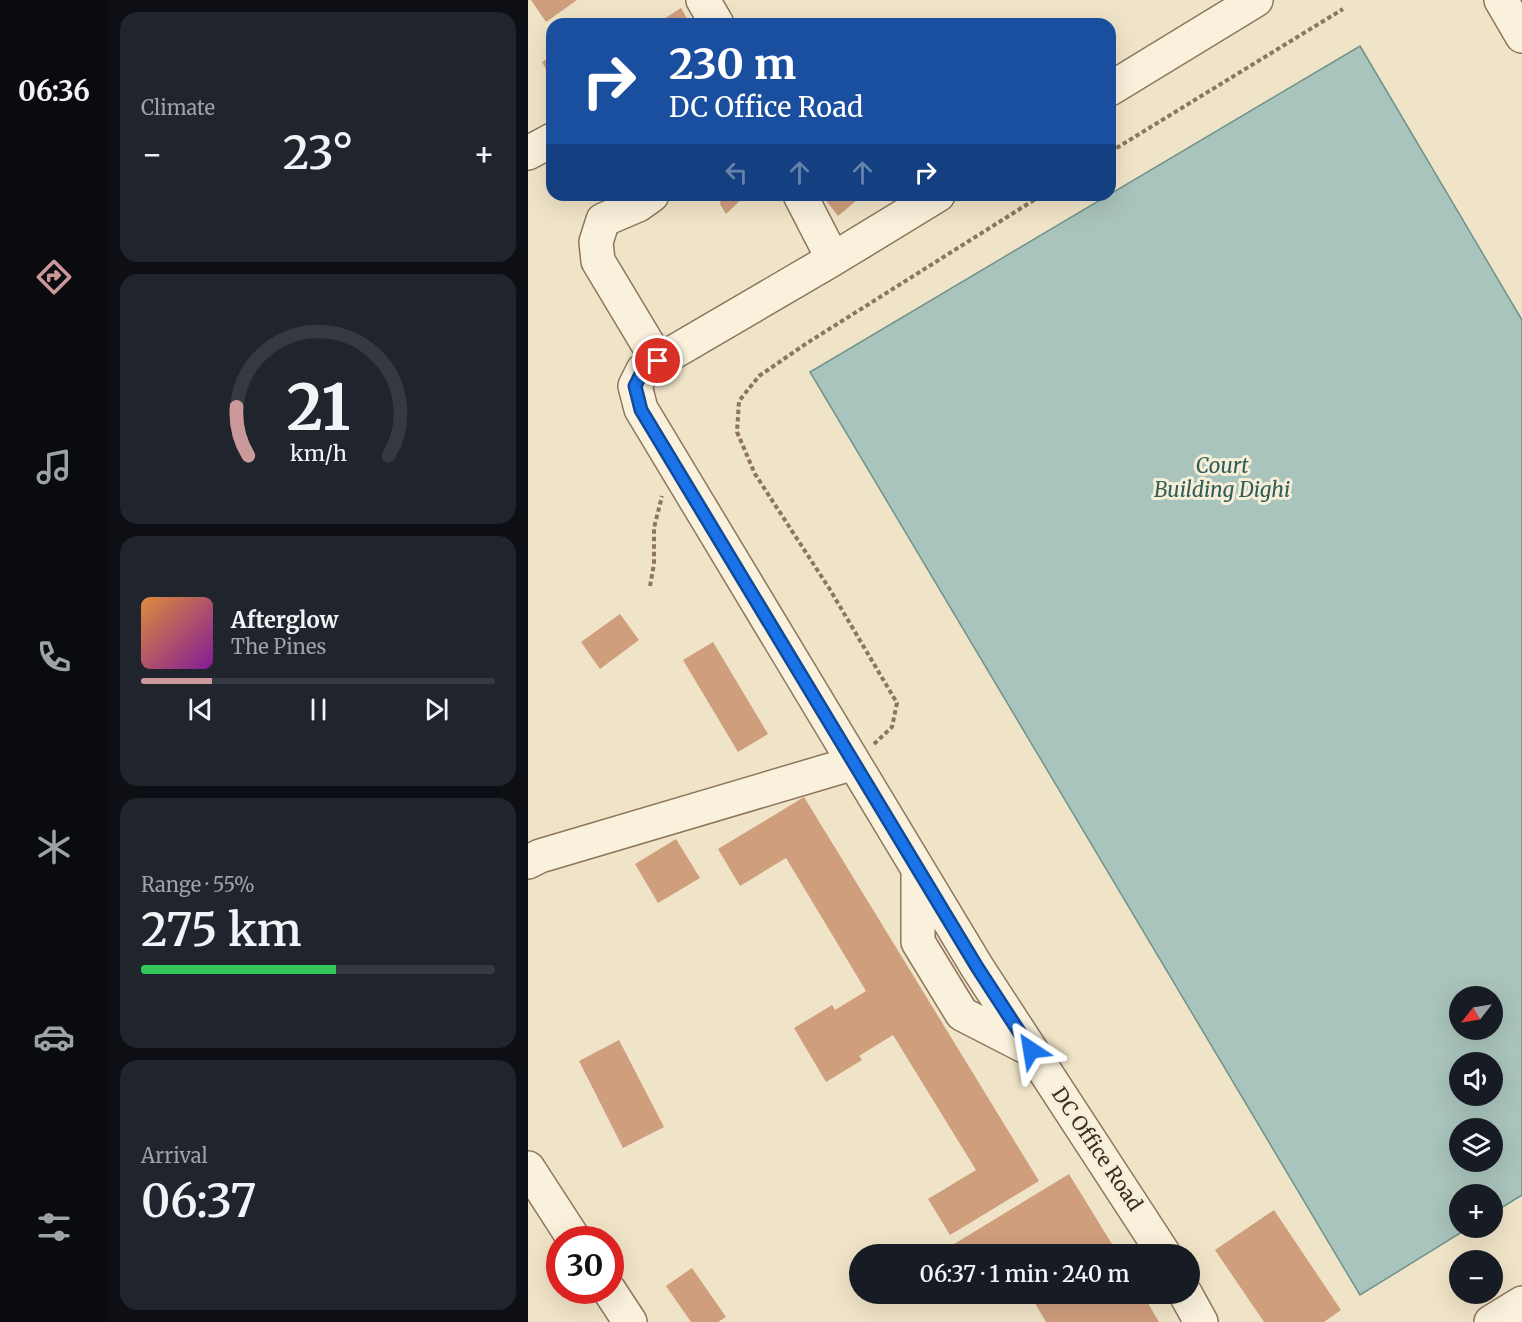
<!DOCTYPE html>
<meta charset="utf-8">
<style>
body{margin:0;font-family:Merriweather,serif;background:#20242c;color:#f1f3f6;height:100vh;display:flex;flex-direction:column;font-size:22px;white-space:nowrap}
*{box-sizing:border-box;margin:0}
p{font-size:20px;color:#9ea1a6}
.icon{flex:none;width:33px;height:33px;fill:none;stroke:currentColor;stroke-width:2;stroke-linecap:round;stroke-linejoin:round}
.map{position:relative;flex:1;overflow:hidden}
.details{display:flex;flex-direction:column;gap:12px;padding:12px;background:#0d0f14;width:420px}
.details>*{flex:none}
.banner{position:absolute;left:18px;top:18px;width:570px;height:183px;border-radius:18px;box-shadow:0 6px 24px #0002;background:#1a4fa0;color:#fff;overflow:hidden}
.needle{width:39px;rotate:239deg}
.fabs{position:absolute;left:921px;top:986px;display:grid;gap:12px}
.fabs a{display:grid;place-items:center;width:54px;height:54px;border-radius:50%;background:#171b24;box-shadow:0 6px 24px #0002;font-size:30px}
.speed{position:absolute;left:18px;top:1226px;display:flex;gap:12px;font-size:30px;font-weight:700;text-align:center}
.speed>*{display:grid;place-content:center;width:78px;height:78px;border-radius:50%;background:#171b24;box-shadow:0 6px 24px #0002;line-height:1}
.speed .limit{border:9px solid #d22;background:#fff;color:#111}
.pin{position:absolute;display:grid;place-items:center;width:51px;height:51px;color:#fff;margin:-26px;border:3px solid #fff;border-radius:50%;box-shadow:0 2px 6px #0007}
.me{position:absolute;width:66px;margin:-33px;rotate:327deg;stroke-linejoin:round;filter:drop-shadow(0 0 4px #0008)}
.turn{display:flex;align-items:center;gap:21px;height:126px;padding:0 24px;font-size:27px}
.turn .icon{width:78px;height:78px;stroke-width:2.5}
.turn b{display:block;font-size:42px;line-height:51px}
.lanes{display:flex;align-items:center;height:57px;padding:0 24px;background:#0003;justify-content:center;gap:30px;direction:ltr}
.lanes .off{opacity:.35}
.big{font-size:45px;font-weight:600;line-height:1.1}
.details .widget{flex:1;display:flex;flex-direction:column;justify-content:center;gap:9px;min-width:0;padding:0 21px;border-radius:18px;background:#20242c}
.details .dial{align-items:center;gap:0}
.dial svg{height:156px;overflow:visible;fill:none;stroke:#363941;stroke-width:7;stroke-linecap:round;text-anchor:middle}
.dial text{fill:#f1f3f6;stroke:none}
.song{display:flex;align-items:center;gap:18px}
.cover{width:72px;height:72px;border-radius:9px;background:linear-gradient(135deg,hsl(30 70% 55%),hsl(290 70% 35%))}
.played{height:6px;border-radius:3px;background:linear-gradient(90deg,#cc999b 20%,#363941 20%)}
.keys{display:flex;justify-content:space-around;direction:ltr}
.heat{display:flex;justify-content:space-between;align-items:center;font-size:33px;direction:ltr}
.charge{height:9px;border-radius:4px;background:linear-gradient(90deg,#34c759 55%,#363941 0)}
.trip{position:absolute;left:321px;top:1244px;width:351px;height:60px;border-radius:30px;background:#171b24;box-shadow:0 6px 24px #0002;font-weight:600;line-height:60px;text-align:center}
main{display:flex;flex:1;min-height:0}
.menu{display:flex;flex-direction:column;width:108px;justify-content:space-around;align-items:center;background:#090b0e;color:#9ea1a6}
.menu .icon{width:42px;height:42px}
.menu .active{color:#cc999b}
.menu b{font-size:27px;color:#f1f3f6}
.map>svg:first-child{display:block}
.water{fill:#a9c4bc;stroke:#6f938a;stroke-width:1.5;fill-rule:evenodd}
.building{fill:#cf9f7d}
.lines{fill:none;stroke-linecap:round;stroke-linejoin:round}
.minor-casing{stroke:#8d765c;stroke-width:36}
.path{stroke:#8d765c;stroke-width:4;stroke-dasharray:4.5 3;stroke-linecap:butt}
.minor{stroke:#faf1dc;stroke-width:33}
.route-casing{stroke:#114b97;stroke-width:15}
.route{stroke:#1a73e8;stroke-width:10}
.labels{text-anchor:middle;stroke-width:6;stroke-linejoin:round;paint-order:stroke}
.street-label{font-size:20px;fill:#3d2e20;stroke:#f7eed8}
.water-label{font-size:21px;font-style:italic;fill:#2f5d5a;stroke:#f7eed8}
</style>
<main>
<nav class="menu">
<b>06:36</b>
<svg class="icon active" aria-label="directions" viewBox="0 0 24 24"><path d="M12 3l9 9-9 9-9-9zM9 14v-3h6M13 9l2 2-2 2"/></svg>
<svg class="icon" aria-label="music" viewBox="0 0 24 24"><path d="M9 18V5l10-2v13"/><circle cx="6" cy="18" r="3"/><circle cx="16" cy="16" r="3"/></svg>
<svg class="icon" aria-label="phone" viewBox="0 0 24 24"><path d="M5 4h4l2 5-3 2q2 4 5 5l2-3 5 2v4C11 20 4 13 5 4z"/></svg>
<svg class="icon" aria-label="climate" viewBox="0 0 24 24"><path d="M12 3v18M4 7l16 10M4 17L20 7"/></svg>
<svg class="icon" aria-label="car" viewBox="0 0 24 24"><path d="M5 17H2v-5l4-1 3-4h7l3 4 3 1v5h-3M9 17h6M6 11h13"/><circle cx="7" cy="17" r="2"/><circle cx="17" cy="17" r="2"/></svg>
<svg class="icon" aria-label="filters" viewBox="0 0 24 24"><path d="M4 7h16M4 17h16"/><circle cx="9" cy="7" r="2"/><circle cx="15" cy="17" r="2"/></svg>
</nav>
<section class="details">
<div class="widget"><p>Climate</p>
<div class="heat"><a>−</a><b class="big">23°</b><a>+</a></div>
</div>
<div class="widget dial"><svg viewBox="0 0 100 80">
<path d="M14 69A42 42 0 1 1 86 69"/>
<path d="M14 69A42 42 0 0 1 8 44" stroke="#cc999b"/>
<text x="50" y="56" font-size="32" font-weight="700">21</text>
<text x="50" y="72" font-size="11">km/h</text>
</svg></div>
<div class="widget">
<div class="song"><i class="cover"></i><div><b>Afterglow</b><p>The Pines</p></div></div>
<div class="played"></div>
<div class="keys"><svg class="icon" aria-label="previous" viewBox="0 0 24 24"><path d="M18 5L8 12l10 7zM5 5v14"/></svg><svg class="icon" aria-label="pause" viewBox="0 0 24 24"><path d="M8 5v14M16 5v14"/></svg><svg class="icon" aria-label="next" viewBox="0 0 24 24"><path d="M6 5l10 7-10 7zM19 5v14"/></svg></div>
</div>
<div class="widget"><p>Range · 55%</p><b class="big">275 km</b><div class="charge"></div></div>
<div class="widget"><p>Arrival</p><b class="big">06:37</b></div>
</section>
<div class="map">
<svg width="994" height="1322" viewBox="0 0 994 1322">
<rect width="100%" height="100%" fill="#f0e4c8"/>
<path class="water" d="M 832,46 L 994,320 L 994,1195 L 965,1213 L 964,1194 L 932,1194 L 932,1227 L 942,1227 L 832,1295 L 282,372 ZM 932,996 L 964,996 L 964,1029 L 932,1029 ZM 932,1062 L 964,1062 L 964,1095 L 932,1095 ZM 932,1128 L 964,1128 L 964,1161 L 932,1161 Z"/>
<path class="building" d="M 3,0 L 49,0 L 18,22 Z
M 153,8 L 162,24 L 128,24 Z
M 24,56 L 24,80 L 14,62 Z
M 194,195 L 218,195 L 198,214 L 192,204 Z
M 294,195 L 327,195 L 329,200 L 310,216 Z
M 92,614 L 111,640 L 72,669 L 53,642 Z
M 185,642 L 240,734 L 210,752 L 155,660 Z
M 276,797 L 511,1181 L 422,1235 L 400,1199 L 448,1170 L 365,1035 L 331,1056 L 334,1060 L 298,1082 L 266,1028 L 304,1005 L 307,1010 L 338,991 L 258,858 L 212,886 L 190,849 Z
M 148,839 L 172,878 L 130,903 L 107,864 Z
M 91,1040 L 136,1127 L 95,1148 L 51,1061 Z
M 541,1174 L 590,1254 L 415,1254 L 413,1252 Z
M 746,1210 L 813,1310 L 796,1322 L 736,1322 L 687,1250 Z
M 164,1268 L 198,1317 L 190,1322 L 163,1322 L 138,1286 Z
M 501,1293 L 614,1293 L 631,1322 L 518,1322 Z"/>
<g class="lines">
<defs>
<path id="minor" d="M 175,0 L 189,24
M 973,0 L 994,36
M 582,89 L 728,0
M 0,153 L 24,140
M 124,195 L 110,205 L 75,220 L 68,242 L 70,261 L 130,361
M 272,195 L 305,259 L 115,370 L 107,386 L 113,409 L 449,967 L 636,1254
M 305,259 L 410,195
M 0,862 L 12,856 L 326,763
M 390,870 L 390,942 L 434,1014 L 502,1049
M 0,1168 L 46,1239
M 81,1290 L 102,1322
M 657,1293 L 673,1322
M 963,1322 L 994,1303"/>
</defs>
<use href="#minor" class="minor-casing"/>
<path class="path" d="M 582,152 L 815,9
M 122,586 L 126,564 L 126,528 L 134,496
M 346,744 L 364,727 L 369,703 L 301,588 L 227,474 L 209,432 L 211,401 L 231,376 L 279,343 L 514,195"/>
<use href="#minor" class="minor"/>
</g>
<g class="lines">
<defs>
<path id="route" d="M 130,361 L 115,370 L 107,386 L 113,410 L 449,967 L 503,1050"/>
</defs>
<use href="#route" class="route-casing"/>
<use href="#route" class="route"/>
</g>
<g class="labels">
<g class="street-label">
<text transform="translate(569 1149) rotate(56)" y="7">DC Office Road</text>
</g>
<g class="water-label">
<text x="694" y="473">Court<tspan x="694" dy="24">Building Dighi</tspan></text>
</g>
</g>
</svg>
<div class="fabs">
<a><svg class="needle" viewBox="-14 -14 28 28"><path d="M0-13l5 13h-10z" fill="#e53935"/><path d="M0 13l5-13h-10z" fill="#9ea1a6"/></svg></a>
<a><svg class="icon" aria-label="sound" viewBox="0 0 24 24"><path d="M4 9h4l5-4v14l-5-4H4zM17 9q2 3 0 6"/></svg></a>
<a><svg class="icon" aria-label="layers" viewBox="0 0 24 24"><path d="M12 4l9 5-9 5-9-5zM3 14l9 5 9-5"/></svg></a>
<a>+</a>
<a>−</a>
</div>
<div class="speed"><div class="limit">30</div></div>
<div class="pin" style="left:130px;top:361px;background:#d93025"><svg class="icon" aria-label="arrive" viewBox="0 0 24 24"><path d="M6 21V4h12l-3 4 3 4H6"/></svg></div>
<svg class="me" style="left:503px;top:1050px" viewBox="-20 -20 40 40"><path d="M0-17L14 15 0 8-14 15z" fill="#1a73e8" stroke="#fff" stroke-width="4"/></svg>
<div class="trip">06:37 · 1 min · 240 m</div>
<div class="banner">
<div class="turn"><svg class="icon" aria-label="right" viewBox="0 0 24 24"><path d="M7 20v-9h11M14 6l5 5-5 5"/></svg><div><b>230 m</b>DC Office Road</div></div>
<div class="lanes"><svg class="icon off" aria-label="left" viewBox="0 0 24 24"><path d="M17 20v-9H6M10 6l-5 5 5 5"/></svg><svg class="icon off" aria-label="ahead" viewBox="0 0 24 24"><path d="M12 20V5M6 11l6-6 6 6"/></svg><svg class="icon off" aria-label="ahead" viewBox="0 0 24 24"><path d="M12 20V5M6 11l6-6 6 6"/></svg><svg class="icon" aria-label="right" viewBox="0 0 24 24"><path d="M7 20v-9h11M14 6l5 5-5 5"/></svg></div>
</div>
</div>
</main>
